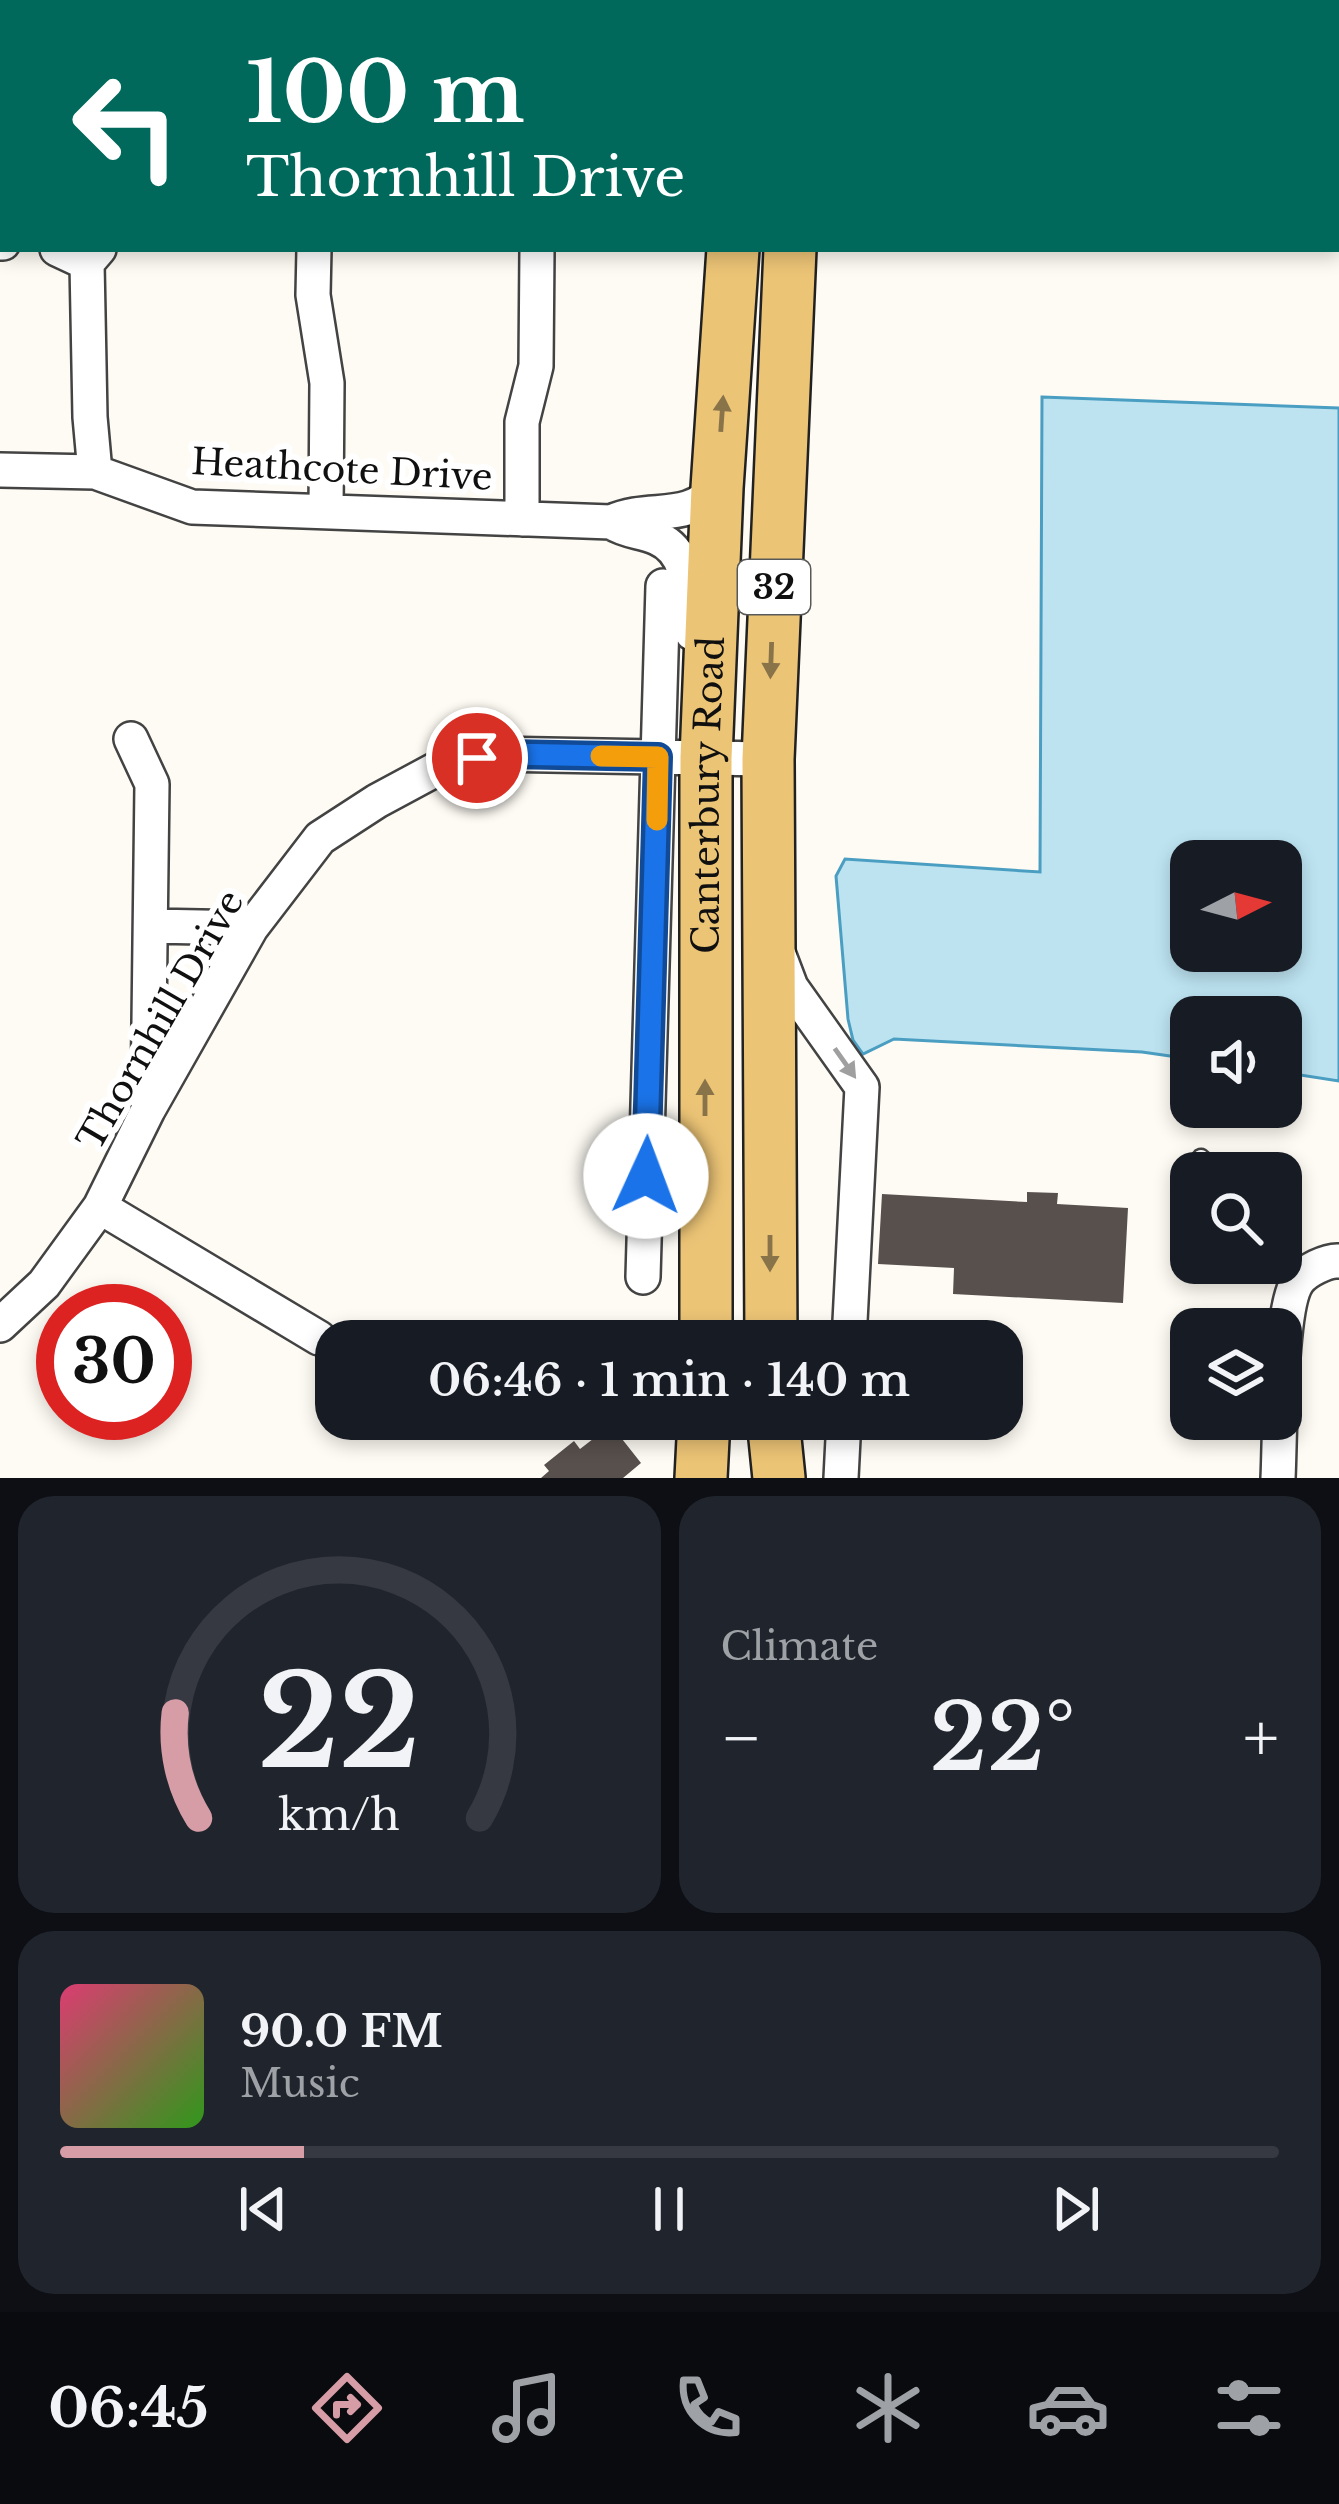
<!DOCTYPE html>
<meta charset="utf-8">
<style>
body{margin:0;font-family:"Libre Baskerville",serif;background:#20242c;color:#f1f3f6;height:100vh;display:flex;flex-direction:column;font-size:45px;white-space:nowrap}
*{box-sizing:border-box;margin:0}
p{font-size:39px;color:#9ea1a6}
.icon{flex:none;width:66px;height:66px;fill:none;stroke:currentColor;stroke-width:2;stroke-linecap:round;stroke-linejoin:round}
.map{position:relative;height:1478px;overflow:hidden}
.details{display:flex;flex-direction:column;gap:18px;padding:18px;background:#0d0f14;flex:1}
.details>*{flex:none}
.guide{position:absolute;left:0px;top:0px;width:1341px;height:252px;box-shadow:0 6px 18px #0003;background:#00695c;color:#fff;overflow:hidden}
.needle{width:78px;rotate:84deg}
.controls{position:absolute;left:1170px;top:840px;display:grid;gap:24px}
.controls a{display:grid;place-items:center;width:132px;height:132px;border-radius:24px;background:#171b24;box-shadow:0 6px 18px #0003;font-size:60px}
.speed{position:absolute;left:36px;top:1284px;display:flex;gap:24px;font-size:60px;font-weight:700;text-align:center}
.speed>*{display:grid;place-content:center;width:156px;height:156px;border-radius:50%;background:#171b24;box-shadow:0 6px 18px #0003;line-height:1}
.speed .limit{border:18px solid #d22;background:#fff;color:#111}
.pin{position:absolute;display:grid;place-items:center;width:102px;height:102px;color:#fff;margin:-51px;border:6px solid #fff;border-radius:50%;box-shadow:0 3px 12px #0007}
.me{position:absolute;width:132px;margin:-66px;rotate:2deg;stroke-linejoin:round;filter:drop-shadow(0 0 9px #0008)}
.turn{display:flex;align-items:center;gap:42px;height:252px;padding:0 48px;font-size:54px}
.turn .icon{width:156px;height:156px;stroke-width:2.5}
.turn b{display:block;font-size:84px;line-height:102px}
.big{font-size:90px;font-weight:600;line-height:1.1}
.details .widget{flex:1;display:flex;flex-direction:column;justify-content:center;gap:18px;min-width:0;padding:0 42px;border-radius:36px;background:#20242c}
.details .dial{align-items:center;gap:0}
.dial svg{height:312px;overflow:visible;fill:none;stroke:#363941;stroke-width:7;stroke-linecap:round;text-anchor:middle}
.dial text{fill:#f1f3f6;stroke:none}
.song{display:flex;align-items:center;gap:36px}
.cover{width:144px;height:144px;border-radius:18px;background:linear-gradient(135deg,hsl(340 70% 55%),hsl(110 70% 35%))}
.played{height:12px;border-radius:6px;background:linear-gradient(90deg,#d69da7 20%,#363941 20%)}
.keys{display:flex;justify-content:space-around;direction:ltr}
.heat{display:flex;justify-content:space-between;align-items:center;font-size:66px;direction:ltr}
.details .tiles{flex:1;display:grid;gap:18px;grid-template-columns:1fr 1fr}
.widget:last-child{grid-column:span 2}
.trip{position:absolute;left:315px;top:1320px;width:708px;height:120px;border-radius:36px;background:#171b24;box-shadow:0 6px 18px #0003;font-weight:600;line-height:120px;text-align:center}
.tab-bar{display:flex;height:192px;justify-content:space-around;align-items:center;background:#090b0e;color:#9ea1a6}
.tab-bar .icon{width:84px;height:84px}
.tab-bar .active{color:#d69da7}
.tab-bar b{font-size:54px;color:#f1f3f6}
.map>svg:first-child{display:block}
.water{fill:#bde3f1;stroke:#4a9ec2;stroke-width:3;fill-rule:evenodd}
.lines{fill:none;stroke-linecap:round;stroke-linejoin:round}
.stream{stroke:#4a9ec2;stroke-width:9}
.building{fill:#58504d}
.lane-casing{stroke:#434343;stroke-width:21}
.street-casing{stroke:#434343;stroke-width:38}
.primary-casing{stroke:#212121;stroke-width:56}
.lane{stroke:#fff;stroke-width:16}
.street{stroke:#fff;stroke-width:33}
.primary{stroke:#ecc476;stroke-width:51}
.oneway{fill:#897348}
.oneway2{fill:#9f9f9f}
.route-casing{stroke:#114b97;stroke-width:30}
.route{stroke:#1a73e8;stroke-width:21}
.slow{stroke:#f59e0b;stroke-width:21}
.labels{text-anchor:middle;stroke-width:12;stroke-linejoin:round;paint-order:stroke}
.shield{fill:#fff;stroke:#585858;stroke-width:3}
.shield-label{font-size:33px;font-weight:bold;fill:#101010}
.street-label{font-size:36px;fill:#101010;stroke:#fff}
</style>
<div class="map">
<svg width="1339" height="1478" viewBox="0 0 1339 1478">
<rect width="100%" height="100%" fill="#fefbf4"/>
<path class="water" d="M 1042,397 L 1339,408 L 1339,1081 L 1281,1072 L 1281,1017 L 1191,1017 L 1191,1059 L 1142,1052 L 894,1039 L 863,1054 L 853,1040 L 848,1019 L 836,876 L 845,859 L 1040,872 ZM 1191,861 L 1281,861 L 1281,951 L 1191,951 Z"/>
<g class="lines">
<path class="stream" d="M 1201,3 L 1201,0"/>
</g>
<path class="building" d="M 1027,1192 L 1058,1193 L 1057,1204 L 1128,1208 L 1123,1303 L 953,1294 L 954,1268 L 878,1264 L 882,1194 L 1027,1202 Z
M 611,1425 L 641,1463 L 623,1478 L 541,1478 L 549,1471 L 544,1465 L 574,1441 L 580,1449 Z"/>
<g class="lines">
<defs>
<path id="lane" d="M 1201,1158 L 1205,1173
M 1278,1263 L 1298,1280"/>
<path id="street" d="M 321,0 L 322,3
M 134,3 L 134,0
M 556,3 L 556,0
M 0,243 L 3,243
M 57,249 L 87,263
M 314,249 L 313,295 L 327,383 L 326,510
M 0,470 L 95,472 L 192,507 L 611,522 C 651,504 686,524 717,488
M 95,472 L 90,417 L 87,263 L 99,249
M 522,519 L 522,422 L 536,366 L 537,249
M 611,522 C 627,532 641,531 657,538 C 693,553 688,600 692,633
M 131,739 L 152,784 L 148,1102
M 151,926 L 251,928
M 777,950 L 791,987 L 862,1087 L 849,1341
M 100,1207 L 319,1338
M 643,1277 L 663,586
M 0,1325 L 44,1284 L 100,1207 L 148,1110 L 251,928 L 320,838 L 377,801 L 444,765 L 501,754 L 768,759
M 841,1478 L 844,1419
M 1278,1478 C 1280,1440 1279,1307 1298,1281 C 1305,1271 1327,1260 1339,1261"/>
<g id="primary">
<path d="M 749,3 L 750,0"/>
<path d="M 805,3 L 805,0"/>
<path id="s1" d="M 706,1341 L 706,758 L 717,488 L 733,249"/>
<path d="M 771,1341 L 768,759 L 790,249"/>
<path d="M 773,1419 L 779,1478"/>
<path d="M 701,1478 L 704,1419"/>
</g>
</defs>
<use href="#lane" class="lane-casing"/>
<use href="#street" class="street-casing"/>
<use href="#primary" class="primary-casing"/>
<use href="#lane" class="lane"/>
<use href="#street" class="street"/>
<use href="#primary" class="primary"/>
</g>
<defs><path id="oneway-solid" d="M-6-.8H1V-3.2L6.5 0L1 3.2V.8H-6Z" transform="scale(3)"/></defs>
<g class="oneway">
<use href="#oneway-solid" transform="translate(722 414) rotate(-86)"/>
<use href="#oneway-solid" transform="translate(771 660) rotate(92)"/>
<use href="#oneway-solid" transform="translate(705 1098) rotate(-90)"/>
<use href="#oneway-solid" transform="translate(770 1253) rotate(90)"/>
</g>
<use class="oneway2" href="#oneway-solid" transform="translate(845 1063) rotate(55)"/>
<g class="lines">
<defs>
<path id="route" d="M 477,758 L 502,754 L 658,757 L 646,1176"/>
</defs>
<use href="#route" class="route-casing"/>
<use href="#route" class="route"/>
<path class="slow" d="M 601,756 L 658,757 L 657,820"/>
</g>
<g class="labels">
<rect class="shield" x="738" y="560" width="72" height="54" rx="9"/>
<g class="shield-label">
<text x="774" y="599">32</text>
</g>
<g class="street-label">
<text transform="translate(342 469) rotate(3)" y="13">Heathcote Drive</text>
<text dy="13" stroke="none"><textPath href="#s1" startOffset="546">Canterbury Road</textPath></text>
<text transform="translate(160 1020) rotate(-60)" y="13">Thornhill Drive</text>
</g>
</g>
</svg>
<div class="controls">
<a><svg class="needle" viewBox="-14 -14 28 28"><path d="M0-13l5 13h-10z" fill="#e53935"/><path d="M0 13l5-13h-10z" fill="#9ea1a6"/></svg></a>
<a><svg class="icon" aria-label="sound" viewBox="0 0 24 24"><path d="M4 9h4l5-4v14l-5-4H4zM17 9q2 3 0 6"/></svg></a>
<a><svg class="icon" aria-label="search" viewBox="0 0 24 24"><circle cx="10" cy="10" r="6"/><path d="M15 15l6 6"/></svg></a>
<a><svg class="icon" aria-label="layers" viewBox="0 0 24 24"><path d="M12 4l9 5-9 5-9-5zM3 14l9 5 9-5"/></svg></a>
</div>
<div class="speed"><div class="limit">30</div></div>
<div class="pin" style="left:477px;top:758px;background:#d93025"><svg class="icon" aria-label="arrive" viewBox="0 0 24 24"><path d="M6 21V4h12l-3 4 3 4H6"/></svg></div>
<svg class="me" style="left:646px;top:1176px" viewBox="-20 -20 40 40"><circle r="19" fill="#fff"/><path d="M0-13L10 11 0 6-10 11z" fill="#1a73e8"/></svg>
<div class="trip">06:46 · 1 min · 140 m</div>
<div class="guide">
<div class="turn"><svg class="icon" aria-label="left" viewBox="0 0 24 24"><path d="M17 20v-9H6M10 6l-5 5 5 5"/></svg><div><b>100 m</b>Thornhill Drive</div></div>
</div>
</div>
<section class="details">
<div class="tiles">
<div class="widget dial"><svg viewBox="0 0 100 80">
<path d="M14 69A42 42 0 1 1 86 69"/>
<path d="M14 69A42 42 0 0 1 8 42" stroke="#d69da7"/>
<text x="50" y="56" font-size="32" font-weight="700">22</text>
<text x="50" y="72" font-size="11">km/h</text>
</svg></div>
<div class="widget"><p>Climate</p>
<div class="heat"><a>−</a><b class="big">22°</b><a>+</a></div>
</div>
<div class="widget">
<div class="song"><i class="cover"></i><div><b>90.0 FM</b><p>Music</p></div></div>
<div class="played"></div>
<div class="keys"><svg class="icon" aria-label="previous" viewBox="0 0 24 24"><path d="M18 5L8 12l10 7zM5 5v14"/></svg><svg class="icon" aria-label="pause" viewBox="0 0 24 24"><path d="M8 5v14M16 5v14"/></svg><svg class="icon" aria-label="next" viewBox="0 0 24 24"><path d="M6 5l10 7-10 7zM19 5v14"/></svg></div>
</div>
</div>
</section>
<nav class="tab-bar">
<b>06:45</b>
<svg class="icon active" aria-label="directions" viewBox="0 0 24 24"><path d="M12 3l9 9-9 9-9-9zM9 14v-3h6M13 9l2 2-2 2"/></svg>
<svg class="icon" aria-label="music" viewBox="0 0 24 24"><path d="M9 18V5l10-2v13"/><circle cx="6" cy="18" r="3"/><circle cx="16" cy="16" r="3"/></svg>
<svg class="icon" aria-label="phone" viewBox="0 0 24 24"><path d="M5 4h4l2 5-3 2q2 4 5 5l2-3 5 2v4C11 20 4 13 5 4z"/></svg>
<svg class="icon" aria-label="climate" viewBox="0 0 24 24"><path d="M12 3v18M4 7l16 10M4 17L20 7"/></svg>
<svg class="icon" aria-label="car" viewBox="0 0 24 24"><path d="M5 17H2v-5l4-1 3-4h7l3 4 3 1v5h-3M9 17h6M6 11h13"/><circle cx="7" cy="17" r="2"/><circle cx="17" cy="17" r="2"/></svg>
<svg class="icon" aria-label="filters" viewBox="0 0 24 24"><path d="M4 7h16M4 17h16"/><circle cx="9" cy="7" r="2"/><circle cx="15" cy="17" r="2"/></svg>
</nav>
